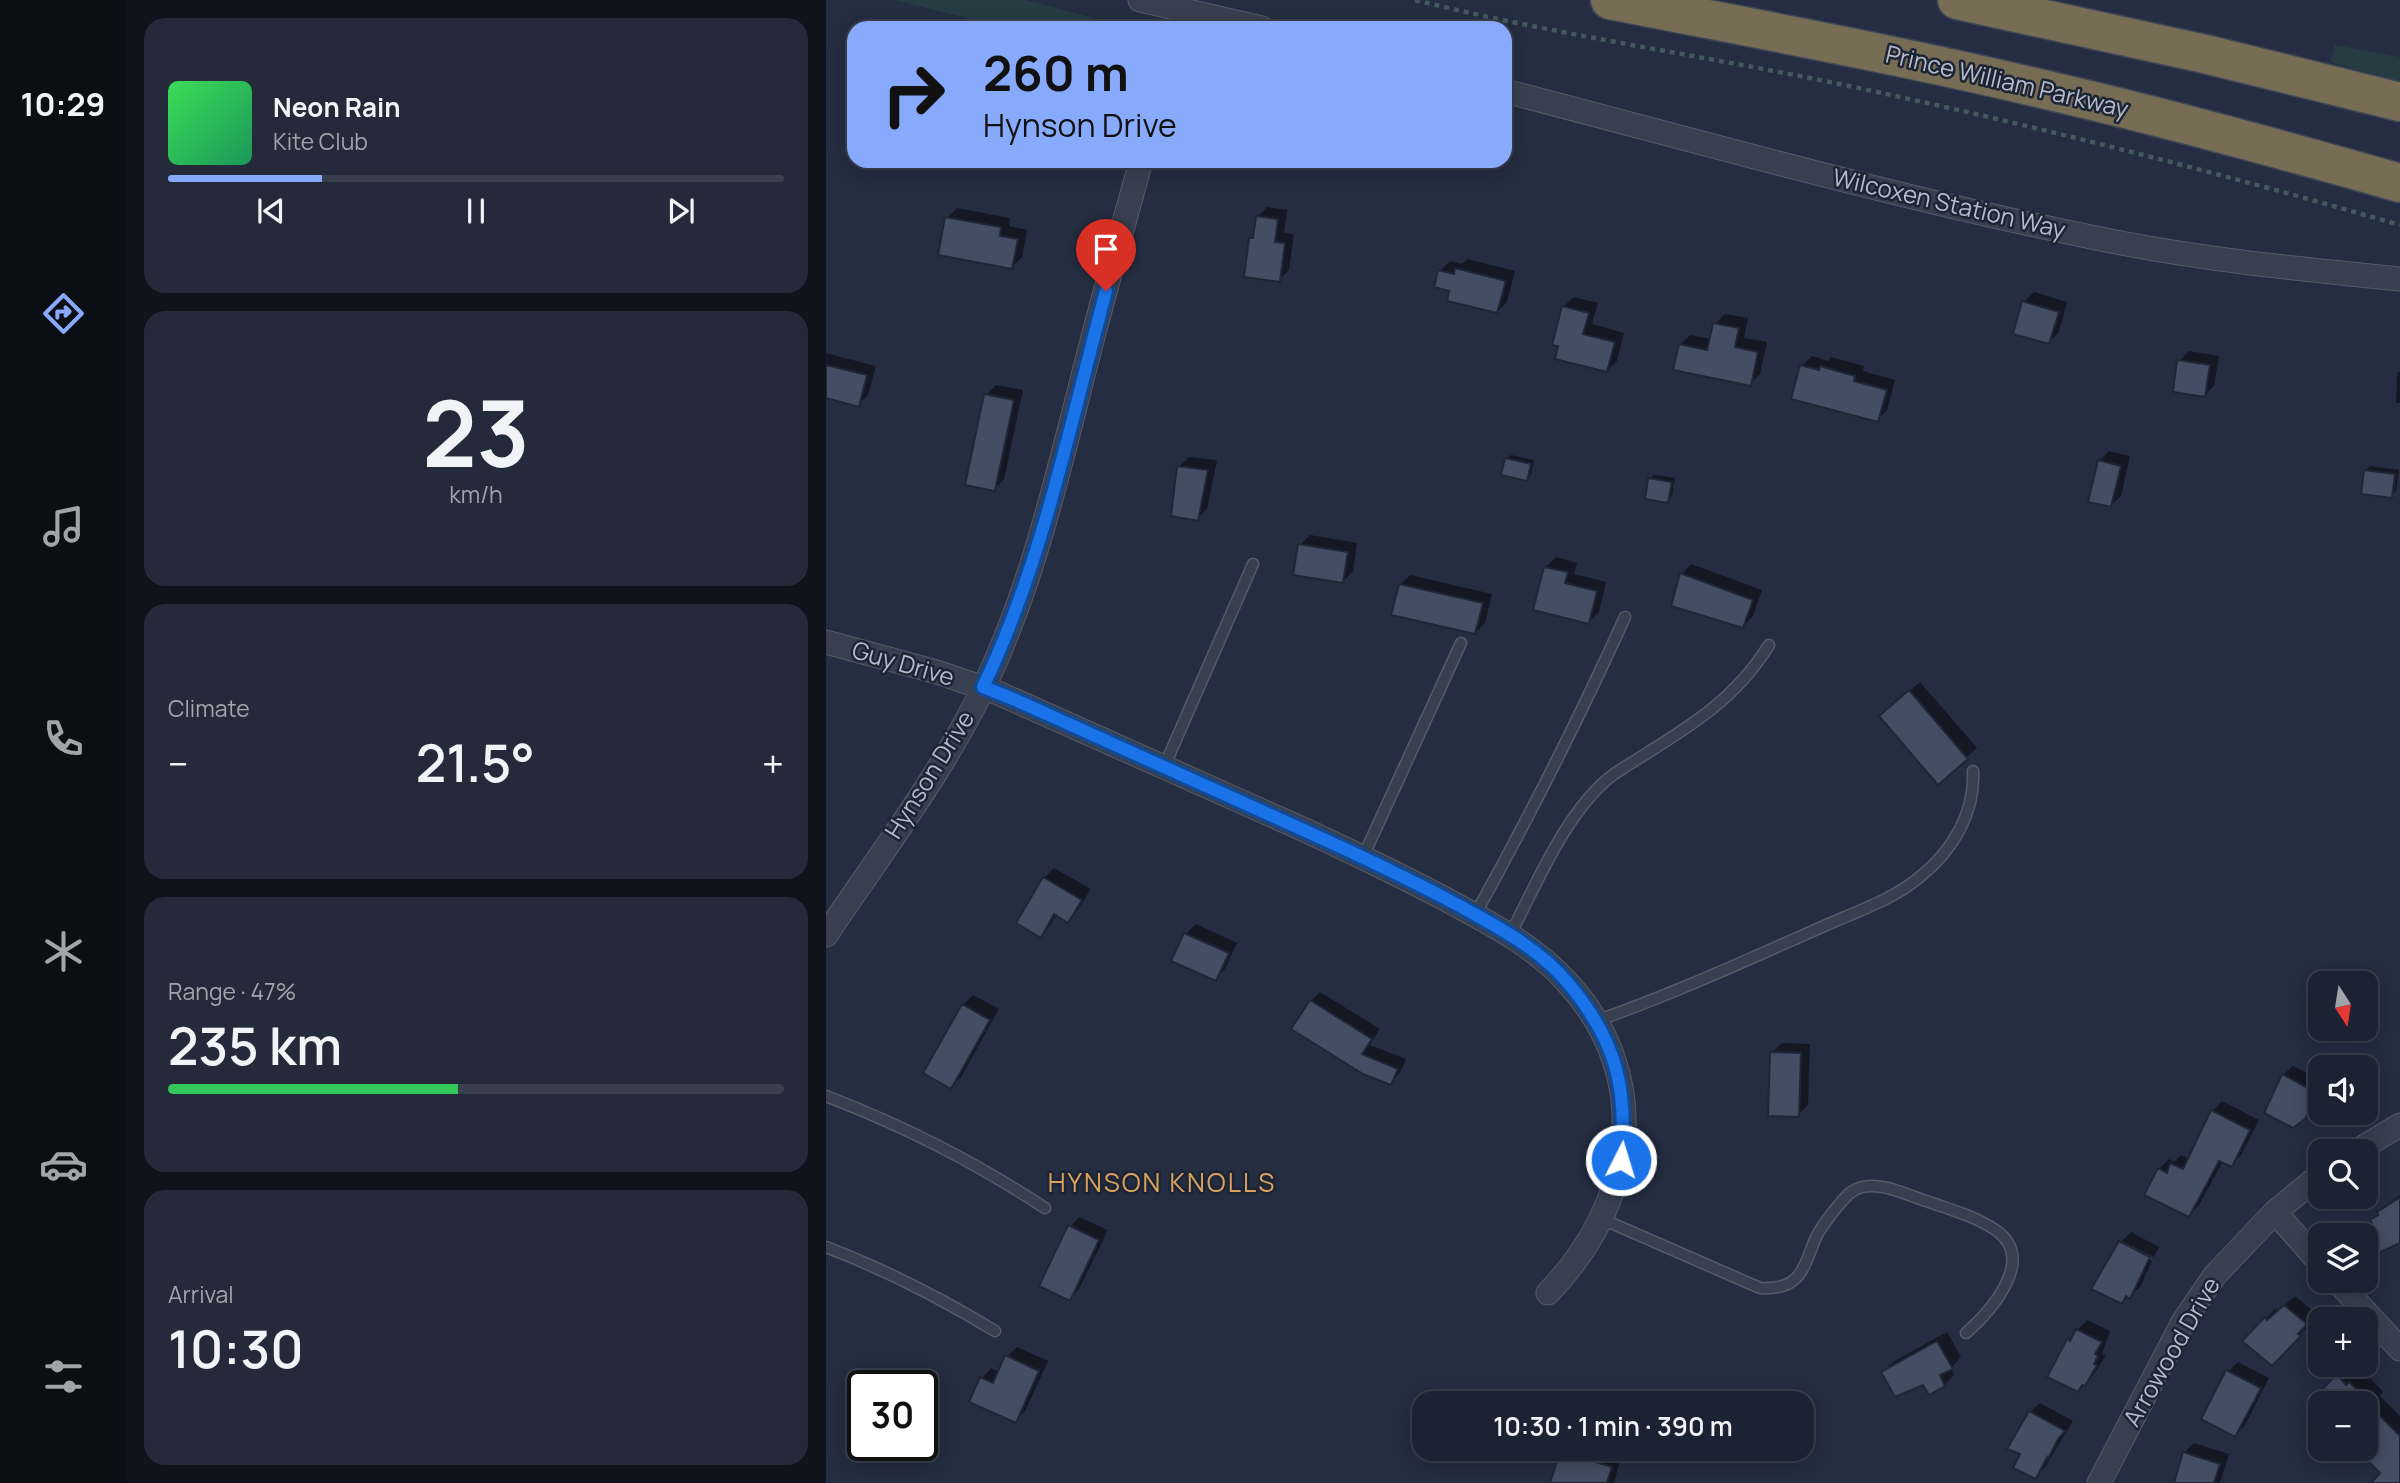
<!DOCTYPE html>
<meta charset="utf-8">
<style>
body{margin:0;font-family:Manrope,sans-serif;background:#242a39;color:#f1f3f6;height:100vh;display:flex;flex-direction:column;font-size:26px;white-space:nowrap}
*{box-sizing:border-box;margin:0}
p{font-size:23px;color:#a0a4ab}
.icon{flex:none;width:38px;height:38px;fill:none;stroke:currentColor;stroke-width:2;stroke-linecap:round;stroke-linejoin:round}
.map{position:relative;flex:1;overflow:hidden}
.drawer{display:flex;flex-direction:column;gap:18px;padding:18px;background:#0f131b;width:700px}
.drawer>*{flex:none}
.hud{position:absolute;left:21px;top:21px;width:665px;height:147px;border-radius:21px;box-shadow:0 4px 18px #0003,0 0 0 2px #393f4d;background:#88aafd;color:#111;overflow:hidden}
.needle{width:46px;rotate:168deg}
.fabs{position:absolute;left:1482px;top:971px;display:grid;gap:14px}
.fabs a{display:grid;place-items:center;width:70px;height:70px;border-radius:14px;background:#1b2231;box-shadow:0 4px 18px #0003,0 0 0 2px #393f4d;font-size:35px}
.speed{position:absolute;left:21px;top:1370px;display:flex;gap:14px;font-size:35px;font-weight:700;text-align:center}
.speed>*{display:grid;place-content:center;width:91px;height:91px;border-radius:50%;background:#1b2231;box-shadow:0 4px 18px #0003,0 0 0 2px #393f4d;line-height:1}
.speed .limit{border:4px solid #111;border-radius:10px;background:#fff;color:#111}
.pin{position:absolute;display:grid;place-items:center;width:60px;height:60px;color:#fff;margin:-72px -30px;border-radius:50% 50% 50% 0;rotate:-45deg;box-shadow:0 0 7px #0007}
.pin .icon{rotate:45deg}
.me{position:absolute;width:77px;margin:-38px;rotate:5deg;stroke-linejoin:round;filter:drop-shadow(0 0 5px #0008)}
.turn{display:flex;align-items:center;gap:24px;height:147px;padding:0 21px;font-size:32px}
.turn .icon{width:91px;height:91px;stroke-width:2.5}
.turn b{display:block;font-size:49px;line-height:60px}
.big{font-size:52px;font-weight:600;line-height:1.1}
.drawer .widget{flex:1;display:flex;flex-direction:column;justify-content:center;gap:10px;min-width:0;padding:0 24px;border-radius:21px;background:#242a39}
.drawer .dial{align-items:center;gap:0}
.dial b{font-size:91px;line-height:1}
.song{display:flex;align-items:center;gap:21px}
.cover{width:84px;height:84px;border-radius:10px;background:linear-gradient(135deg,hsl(130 70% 55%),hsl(150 70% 35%))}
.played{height:7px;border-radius:4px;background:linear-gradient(90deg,#88aafd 25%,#393f4d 25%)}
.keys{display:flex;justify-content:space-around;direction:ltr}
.heat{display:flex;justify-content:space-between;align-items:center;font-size:38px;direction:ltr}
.charge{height:10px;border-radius:5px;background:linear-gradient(90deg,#34c759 47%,#393f4d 0)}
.trip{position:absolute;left:586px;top:1391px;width:402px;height:70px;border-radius:21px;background:#1b2231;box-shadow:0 4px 18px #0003,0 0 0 2px #393f4d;font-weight:600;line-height:70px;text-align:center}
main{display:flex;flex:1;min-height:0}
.menu{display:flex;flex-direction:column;width:126px;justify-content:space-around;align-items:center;background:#0b0e14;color:#a0a4ab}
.menu .icon{width:49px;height:49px}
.menu .current{color:#88aafd}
.menu b{font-size:32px;color:#f1f3f6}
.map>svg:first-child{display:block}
.green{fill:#263c42}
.shadow{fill:#0007}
.building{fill:#434d63;stroke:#1f2737;stroke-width:2}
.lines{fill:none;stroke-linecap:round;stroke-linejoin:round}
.lane-casing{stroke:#535b6b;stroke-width:13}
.street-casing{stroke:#535b6b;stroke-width:25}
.highway-casing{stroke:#404858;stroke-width:41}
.path{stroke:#44595e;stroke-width:4.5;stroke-dasharray:5 5;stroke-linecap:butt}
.lane{stroke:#384050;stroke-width:10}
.street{stroke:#384050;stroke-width:23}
.highway{stroke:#776d55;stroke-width:38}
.route-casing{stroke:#114b97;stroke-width:18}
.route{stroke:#1a73e8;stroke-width:12}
.labels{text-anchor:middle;stroke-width:5;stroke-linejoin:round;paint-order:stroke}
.street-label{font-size:24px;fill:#b5bbcb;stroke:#1d2535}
.neighbourhood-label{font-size:26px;letter-spacing:2px;fill:#daa160;stroke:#1d2535}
</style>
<main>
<nav class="menu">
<b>10:29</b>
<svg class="icon current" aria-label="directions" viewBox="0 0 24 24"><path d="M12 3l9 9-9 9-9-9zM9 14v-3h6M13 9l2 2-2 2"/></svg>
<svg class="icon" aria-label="music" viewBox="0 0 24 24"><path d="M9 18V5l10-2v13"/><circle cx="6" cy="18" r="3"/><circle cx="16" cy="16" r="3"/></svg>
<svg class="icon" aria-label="phone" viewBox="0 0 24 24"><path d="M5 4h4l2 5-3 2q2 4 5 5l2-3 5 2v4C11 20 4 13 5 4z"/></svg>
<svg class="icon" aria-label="climate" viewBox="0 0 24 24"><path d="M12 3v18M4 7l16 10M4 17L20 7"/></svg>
<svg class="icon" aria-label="car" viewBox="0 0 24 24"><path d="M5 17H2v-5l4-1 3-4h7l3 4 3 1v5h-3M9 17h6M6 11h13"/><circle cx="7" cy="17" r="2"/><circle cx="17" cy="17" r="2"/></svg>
<svg class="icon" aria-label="filters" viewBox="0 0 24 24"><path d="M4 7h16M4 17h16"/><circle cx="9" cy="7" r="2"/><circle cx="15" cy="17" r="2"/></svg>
</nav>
<section class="drawer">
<div class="widget">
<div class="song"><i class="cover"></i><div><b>Neon Rain</b><p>Kite Club</p></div></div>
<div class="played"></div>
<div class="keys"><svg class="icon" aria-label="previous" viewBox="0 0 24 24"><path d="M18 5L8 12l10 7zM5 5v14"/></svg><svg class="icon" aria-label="pause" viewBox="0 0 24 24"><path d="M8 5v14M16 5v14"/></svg><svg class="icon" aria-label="next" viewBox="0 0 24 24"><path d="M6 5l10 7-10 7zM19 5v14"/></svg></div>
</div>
<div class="widget dial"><b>23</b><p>km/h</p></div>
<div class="widget"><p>Climate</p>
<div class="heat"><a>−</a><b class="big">21.5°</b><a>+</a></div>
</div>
<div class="widget"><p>Range · 47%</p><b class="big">235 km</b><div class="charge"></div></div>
<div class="widget"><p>Arrival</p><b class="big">10:30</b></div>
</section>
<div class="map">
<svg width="1574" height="1483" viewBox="0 0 1574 1483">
<rect width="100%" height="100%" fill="#242d41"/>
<path class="green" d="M 69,0 L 200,0 L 268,18 L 287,28 L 179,28 Z
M 1509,45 L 1574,57 L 1574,82 L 1504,62 Z"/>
<path class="shadow" d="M 441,207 L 461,210 L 458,233 L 468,234 L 463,270 L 453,280 L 425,239 L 429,235 L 431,217 Z
M 131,208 L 184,218 L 183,226 L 201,230 L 196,257 L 186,267 L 121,218 Z
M 641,259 L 689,271 L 681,302 L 671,312 L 625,289 L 614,271 L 624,261 L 636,264 Z
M 1208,292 L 1241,302 L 1233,332 L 1223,342 L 1198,302 Z
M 748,297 L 772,303 L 766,324 L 798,333 L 791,361 L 781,371 L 728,343 L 738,306 Z
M 899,314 L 922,318 L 918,338 L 941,342 L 934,374 L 924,384 L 854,345 L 864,335 L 885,339 L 889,324 Z
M 1363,351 L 1393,356 L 1388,386 L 1378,396 L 1353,361 Z
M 0,353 L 50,366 L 42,395 L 32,405 L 0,396 Z
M 986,356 L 1002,361 L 1005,357 L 1038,366 L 1037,371 L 1069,380 L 1061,410 L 1051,420 L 976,366 Z
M 1574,371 L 1574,403 L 1570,403 L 1571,373 Z
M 170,385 L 197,390 L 178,479 L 168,489 L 160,395 Z
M 1283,451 L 1304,456 L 1295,496 L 1285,505 L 1273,461 Z
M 685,455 L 708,460 L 705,475 L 701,480 L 681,459 Z
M 363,457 L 391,460 L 381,509 L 371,519 L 353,467 Z
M 1544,466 L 1573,470 L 1570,491 L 1565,496 L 1539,471 Z
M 828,475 L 849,478 L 846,496 L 842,501 L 824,479 Z
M 484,535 L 531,543 L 527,571 L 517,581 L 474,545 Z
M 730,557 L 751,563 L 748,574 L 780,582 L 773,612 L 763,622 L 720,567 Z
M 865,564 L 936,590 L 927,616 L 917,626 L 856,574 Z
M 584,575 L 666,594 L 659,623 L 649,633 L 574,585 Z
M 1094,682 L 1151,748 L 1112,782 L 1065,707 Z
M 228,868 L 265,889 L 252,910 L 242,920 L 231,914 L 224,926 L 214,936 L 218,878 Z
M 370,924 L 411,943 L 399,969 L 389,979 L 360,934 Z
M 494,992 L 554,1029 L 544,1045 L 580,1059 L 574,1073 L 564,1083 L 538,1072 L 485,1001 Z
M 147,995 L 173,1009 L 135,1077 L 125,1087 L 137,1005 Z
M 956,1043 L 984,1044 L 982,1105 L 972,1115 L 946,1053 Z
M 1467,1066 L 1494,1080 L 1494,1097 L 1478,1118 L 1457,1075 Z
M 1396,1101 L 1433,1120 L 1415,1155 L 1405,1165 L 1397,1161 L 1373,1205 L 1363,1215 L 1333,1169 L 1343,1159 L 1348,1162 L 1355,1155 L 1364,1159 L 1387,1111 Z
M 1574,1195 L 1574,1241 L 1540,1237 L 1537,1231 L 1563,1203 Z
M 253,1217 L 282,1230 L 253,1289 L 243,1299 L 244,1227 Z
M 1305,1232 L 1333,1247 L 1328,1257 L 1296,1241 Z
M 1295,1242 L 1295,1244 L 1326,1261 L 1314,1287 L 1296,1302 L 1267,1289 Z
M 1469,1296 L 1489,1313 L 1480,1323 L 1483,1325 L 1446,1364 L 1419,1341 L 1449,1309 L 1451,1312 Z
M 1261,1320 L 1284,1331 L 1276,1354 L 1280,1355 L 1268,1374 L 1252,1390 L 1242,1340 Z
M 1121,1332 L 1135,1357 L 1125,1368 L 1128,1375 L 1118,1385 L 1097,1383 L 1057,1372 L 1067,1362 Z
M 191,1347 L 222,1361 L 199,1411 L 189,1421 L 156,1378 L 165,1368 L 174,1372 L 181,1356 Z
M 1412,1362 L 1443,1378 L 1419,1425 L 1409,1435 L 1402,1372 Z
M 1522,1366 L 1531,1376 L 1534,1373 L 1540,1379 L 1543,1377 L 1557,1392 L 1554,1396 L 1574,1416 L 1574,1483 L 1567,1483 L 1540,1446 L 1540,1404 L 1491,1397 Z
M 1214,1403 L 1247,1421 L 1219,1467 L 1209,1477 L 1196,1453 L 1204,1412 Z
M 1368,1443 L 1403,1454 L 1394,1483 L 1350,1483 L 1358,1453 Z
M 738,1449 L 767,1449 L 795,1457 L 788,1483 L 726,1483 L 735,1452 Z"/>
<path class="building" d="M 430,216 L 452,219 L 449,242 L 459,243 L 454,282 L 418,277 L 423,238 L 427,238 Z
M 119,217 L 175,227 L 174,236 L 192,239 L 186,269 L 112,255 Z
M 629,268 L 680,281 L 671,313 L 621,301 L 623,291 L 608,287 L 612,270 L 628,274 Z
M 1196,301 L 1233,312 L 1223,344 L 1187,334 Z
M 736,306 L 763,313 L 757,334 L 789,342 L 781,372 L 729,359 L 732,346 L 726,345 Z
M 887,323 L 913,328 L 909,347 L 932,352 L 925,386 L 847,370 L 853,344 L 881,350 Z
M 1351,360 L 1384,365 L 1379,397 L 1347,392 Z
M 0,365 L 41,375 L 33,407 L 0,398 Z
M 974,365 L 993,370 L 994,366 L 1029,376 L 1028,381 L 1061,390 L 1052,422 L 965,399 Z
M 158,394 L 188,400 L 169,491 L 139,485 Z
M 679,458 L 705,464 L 701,481 L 675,475 Z
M 1272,460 L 1295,466 L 1285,507 L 1262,502 Z
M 351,466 L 382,470 L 372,521 L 345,516 Z
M 1538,470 L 1569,474 L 1566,498 L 1535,494 Z
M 822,478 L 846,482 L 842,503 L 819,499 Z
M 472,544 L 522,552 L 517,583 L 467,575 Z
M 718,567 L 742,572 L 739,583 L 771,591 L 763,624 L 707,610 Z
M 854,573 L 927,600 L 917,628 L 845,606 Z
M 573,584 L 657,603 L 649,634 L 565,615 Z
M 1083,690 L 1142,759 L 1112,785 L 1053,716 Z
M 217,877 L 256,900 L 242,923 L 228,914 L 215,938 L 190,923 Z
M 358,933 L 403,953 L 390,981 L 345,961 Z
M 484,1000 L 546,1039 L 536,1054 L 572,1069 L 565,1085 L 537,1074 L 465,1029 Z
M 136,1004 L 164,1020 L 125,1089 L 97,1073 Z
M 944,1052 L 975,1053 L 973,1117 L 942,1116 Z
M 1456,1074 L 1493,1094 L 1479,1119 L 1467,1128 L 1438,1113 Z
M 1385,1110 L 1424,1130 L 1406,1167 L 1393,1161 L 1363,1217 L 1318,1195 L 1332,1168 L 1341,1173 L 1344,1163 L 1357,1169 Z
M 1574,1197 L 1574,1243 L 1548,1255 L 1540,1240 L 1540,1236 L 1537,1236 L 1534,1231 L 1546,1223 L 1544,1220 L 1552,1215 L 1551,1212 Z
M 242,1225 L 273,1240 L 244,1301 L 213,1286 Z
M 1293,1241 L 1324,1257 L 1304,1299 L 1300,1296 L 1296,1304 L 1265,1289 Z
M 1458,1305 L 1481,1324 L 1472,1334 L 1475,1336 L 1446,1366 L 1416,1341 L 1439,1317 L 1441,1320 Z
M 1250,1329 L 1276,1342 L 1269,1354 L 1272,1356 L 1268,1364 L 1271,1365 L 1259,1386 L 1256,1385 L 1252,1392 L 1221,1377 L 1241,1339 L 1244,1341 Z
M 1111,1341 L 1127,1369 L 1114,1375 L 1119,1386 L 1103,1395 L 1097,1385 L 1069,1397 L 1055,1372 Z
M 179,1355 L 213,1371 L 190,1423 L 143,1402 L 154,1377 L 167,1383 Z
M 1400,1370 L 1435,1388 L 1409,1437 L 1375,1419 Z
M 1511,1374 L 1520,1385 L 1523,1382 L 1546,1404 L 1542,1404 L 1574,1436 L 1574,1483 L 1545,1483 L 1554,1473 L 1540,1459 L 1540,1404 L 1482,1404 Z
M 1203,1411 L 1239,1431 L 1232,1439 L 1222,1459 L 1221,1457 L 1210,1479 L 1187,1468 L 1194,1454 L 1181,1449 Z
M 734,1451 L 786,1467 L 781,1483 L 724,1483 Z
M 1357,1452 L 1394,1464 L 1388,1483 L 1348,1483 Z"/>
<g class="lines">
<defs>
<path id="lane" d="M 338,767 L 427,564
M 537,857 L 635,643
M 649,915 C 703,817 753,719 799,617
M 684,935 C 711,883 741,809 788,774 C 848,735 904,708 943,645
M 770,1021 C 847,994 921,960 996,927 C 1029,912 1067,900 1095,876 C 1127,850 1149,813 1147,771
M 0,1096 C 80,1127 147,1161 219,1208
M 776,1219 L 934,1288 C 972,1290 976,1273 988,1242 C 993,1229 1003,1217 1011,1207 C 1019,1198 1024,1190 1036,1187 C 1057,1182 1083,1196 1103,1202 C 1126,1210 1151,1217 1171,1231 C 1211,1260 1164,1312 1140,1333
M 0,1247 C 60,1270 113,1297 169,1331"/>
<path id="street" d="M 314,0 L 436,28
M 679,91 C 875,142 1071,198 1270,238 C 1370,259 1473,269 1574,279
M 0,642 L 111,672 L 172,693 C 275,739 378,785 481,831 C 532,855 583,879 632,906 C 671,927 710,948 740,981 C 830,1078 809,1203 722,1293
M 0,935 C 59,847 125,762 168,665 C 207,577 229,485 253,392 C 272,314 294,238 315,161
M 1529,1152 L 1574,1125
M 1449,1212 L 1494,1263
M 1511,1281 L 1574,1349
M 1273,1483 L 1357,1322 L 1389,1275 L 1449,1212 L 1494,1175"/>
<path id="highway" d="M 784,0 C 931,29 1079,56 1225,91 C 1342,118 1458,150 1574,183
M 1131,0 L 1379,54 L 1574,102"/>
</defs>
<use href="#lane" class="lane-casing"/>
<use href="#street" class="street-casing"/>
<use href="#highway" class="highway-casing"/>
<path class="path" d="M 589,0 C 723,33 859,53 994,80 C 1189,120 1383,170 1574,225"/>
<use href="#lane" class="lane"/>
<use href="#street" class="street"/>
<use href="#highway" class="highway"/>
</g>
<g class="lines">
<defs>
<path id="route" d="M 280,291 C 244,424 217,562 157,687 C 187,698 216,712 245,725 C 296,748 348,771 400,795 C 477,830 555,864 630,904 C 670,926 713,948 742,983 C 790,1040 802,1088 795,1160"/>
</defs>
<use href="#route" class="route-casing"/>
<use href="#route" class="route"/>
</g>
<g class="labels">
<g class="street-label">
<text transform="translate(1181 82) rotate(13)" y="8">Prince William Parkway</text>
<text transform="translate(1123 204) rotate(13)" y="8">Wilcoxen Station Way</text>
<text transform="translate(77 664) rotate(16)" y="8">Guy Drive</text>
<text transform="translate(104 775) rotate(-58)" y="8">Hynson Drive</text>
<text transform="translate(1346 1352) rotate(-60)" y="8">Arrowood Drive</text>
</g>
<g class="neighbourhood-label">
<text x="336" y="1192">HYNSON KNOLLS</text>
</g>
</g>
</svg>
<div class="fabs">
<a><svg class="needle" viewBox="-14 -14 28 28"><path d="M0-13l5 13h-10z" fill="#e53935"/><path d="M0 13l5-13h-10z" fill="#a0a4ab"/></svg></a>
<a><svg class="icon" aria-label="sound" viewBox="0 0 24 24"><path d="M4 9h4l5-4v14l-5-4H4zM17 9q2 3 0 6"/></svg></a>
<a><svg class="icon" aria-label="search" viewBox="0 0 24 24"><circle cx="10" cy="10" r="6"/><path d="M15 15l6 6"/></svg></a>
<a><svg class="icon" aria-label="layers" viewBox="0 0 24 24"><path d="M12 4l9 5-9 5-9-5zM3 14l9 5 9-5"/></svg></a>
<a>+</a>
<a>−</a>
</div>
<div class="speed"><div class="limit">30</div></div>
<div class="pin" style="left:280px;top:291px;background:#d93025"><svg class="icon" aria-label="arrive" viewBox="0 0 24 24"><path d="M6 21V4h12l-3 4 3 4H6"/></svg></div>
<svg class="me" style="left:795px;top:1160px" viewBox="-20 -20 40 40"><circle r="17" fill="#1a73e8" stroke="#fff" stroke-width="3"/><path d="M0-11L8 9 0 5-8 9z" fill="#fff"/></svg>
<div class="trip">10:30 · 1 min · 390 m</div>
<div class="hud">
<div class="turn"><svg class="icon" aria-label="right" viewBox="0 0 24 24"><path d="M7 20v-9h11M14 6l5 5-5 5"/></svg><div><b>260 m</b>Hynson Drive</div></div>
</div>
</div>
</main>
